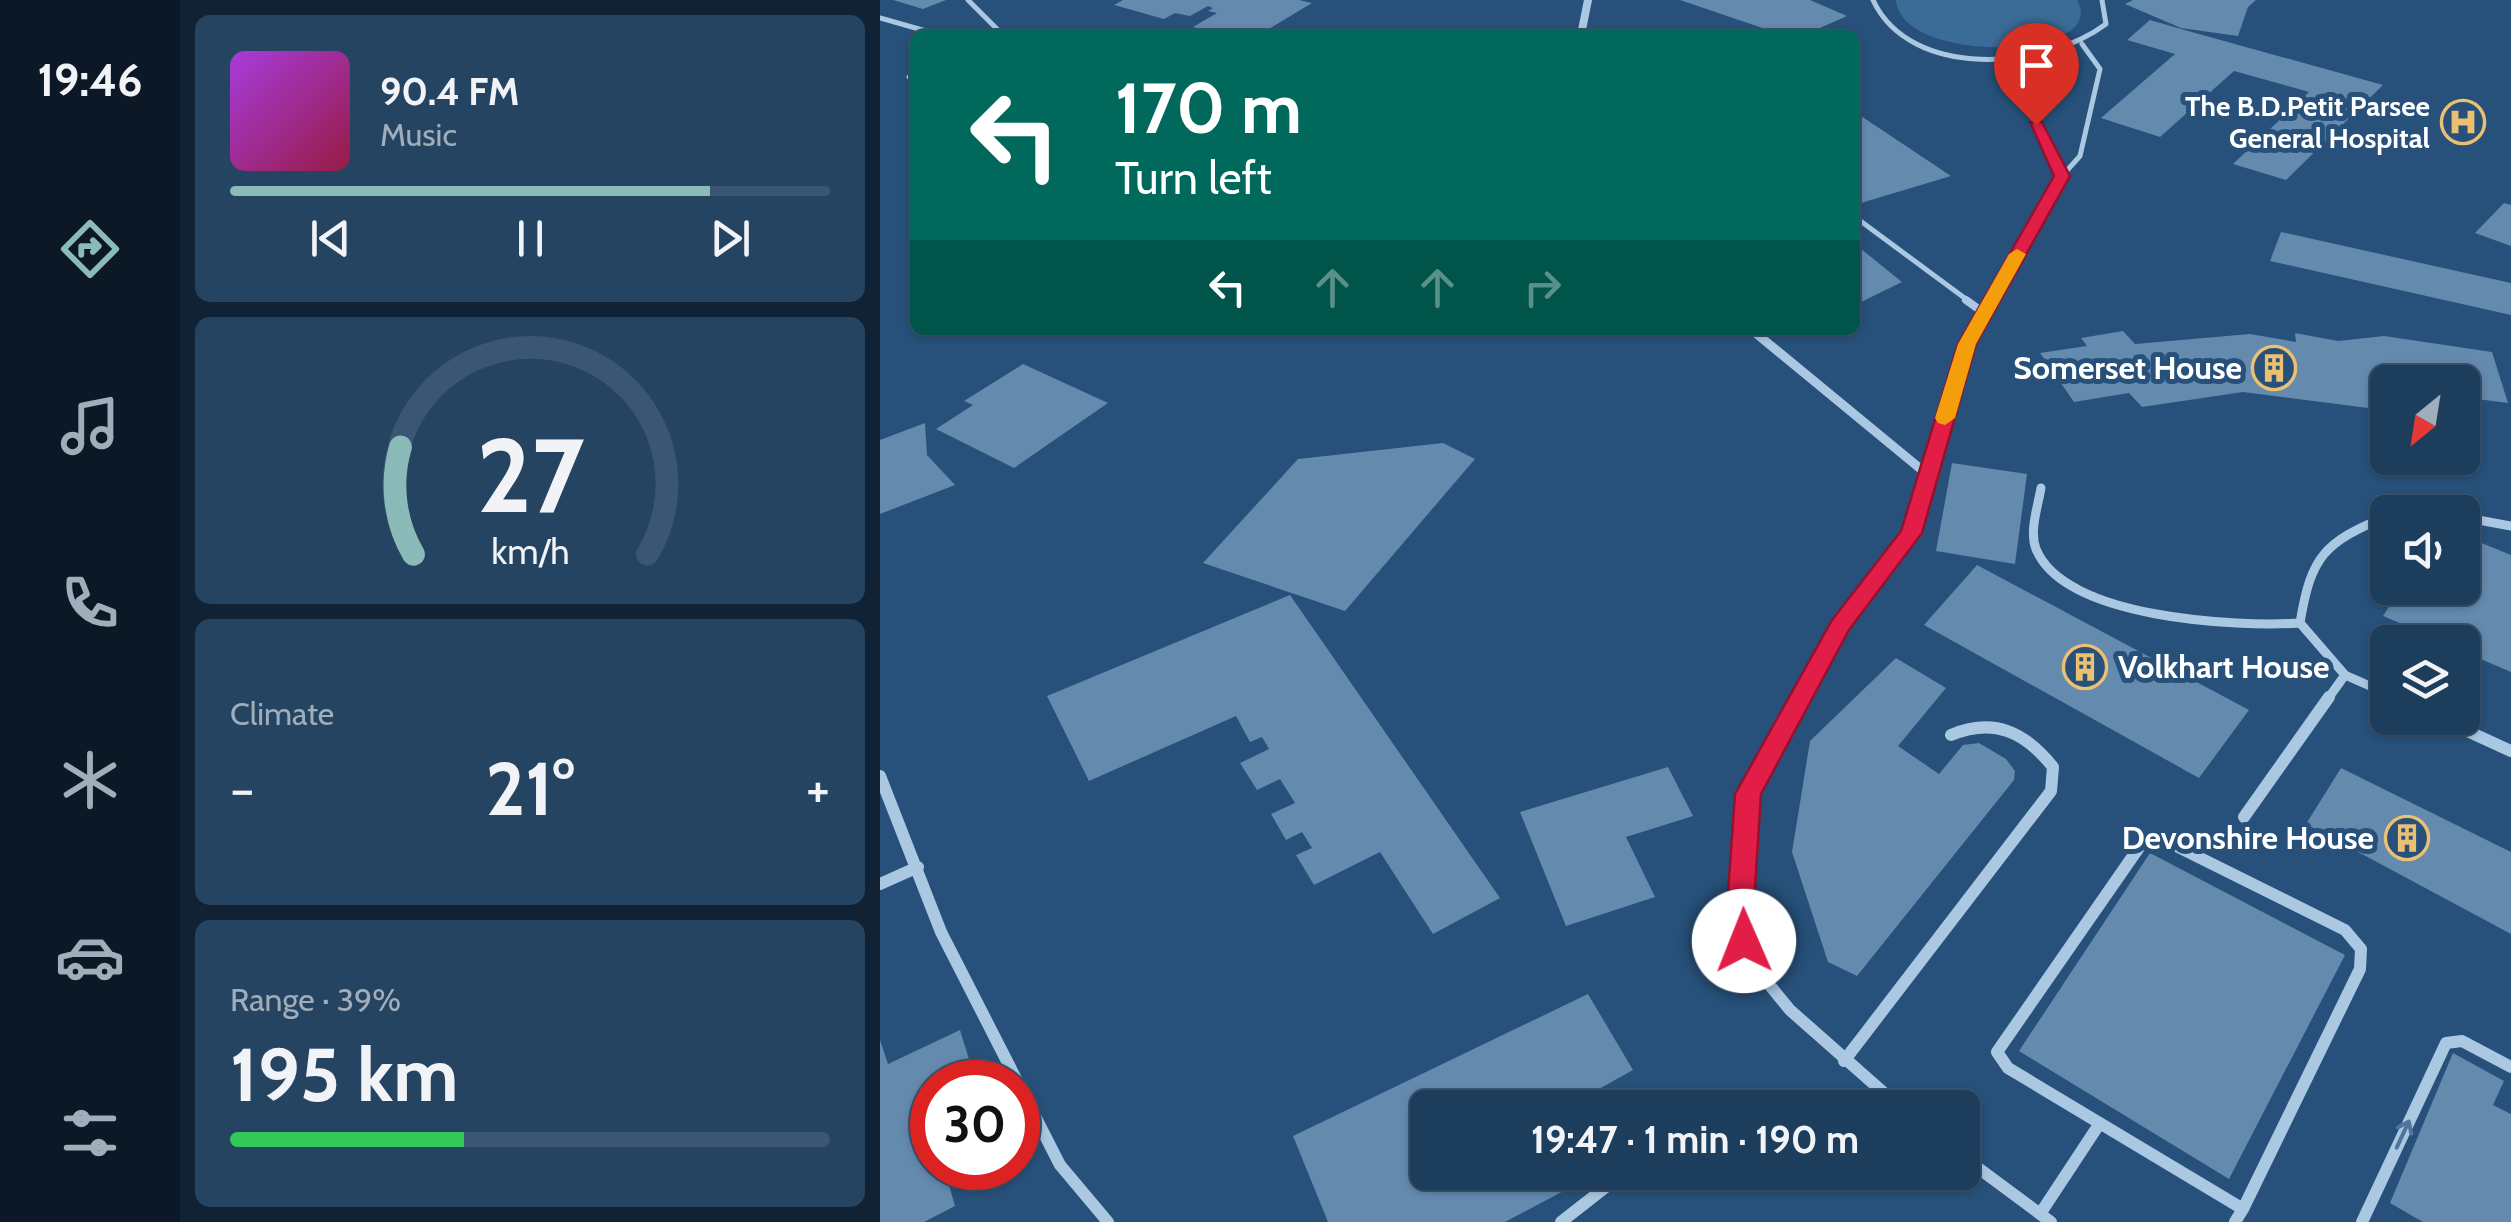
<!DOCTYPE html>
<meta charset="utf-8">
<style>
body{margin:0;font-family:Cabin,sans-serif;background:#254462;color:#f1f3f6;height:100vh;display:flex;flex-direction:column;font-size:38px;white-space:nowrap}
*{box-sizing:border-box;margin:0}
p{font-size:32px;color:#a0aebb}
.icon{flex:none;width:55px;height:55px;fill:none;stroke:currentColor;stroke-width:2;stroke-linecap:round;stroke-linejoin:round}
.map{position:relative;flex:1;overflow:hidden}
.drawer{display:flex;flex-direction:column;gap:15px;padding:15px;background:#102233;width:700px}
.drawer>*{flex:none}
.guide{position:absolute;left:30px;top:30px;width:950px;height:305px;border-radius:15px;box-shadow:0 2px 8px #0004,0 0 0 2px #3b5672;background:#00695c;color:#fff;overflow:hidden}
.needle{width:65px;rotate:210deg}
.controls{position:absolute;left:1490px;top:365px;display:grid;gap:20px}
.controls a{display:grid;place-items:center;width:110px;height:110px;border-radius:15px;background:#1d3d5c;box-shadow:0 2px 8px #0004,0 0 0 2px #3b5672;font-size:50px}
.speed{position:absolute;left:30px;top:1060px;display:flex;gap:20px;font-size:50px;font-weight:700;text-align:center}
.speed>*{display:grid;place-content:center;width:130px;height:130px;border-radius:50%;background:#1d3d5c;box-shadow:0 2px 8px #0004,0 0 0 2px #3b5672;line-height:1}
.speed .limit{border:15px solid #d22;background:#fff;color:#111}
.pin{position:absolute;display:grid;place-items:center;width:85px;height:85px;color:#fff;margin:-102px -42px;border-radius:50% 50% 50% 0;rotate:-45deg;box-shadow:0 0 10px #0007}
.pin .icon{rotate:45deg}
.me{position:absolute;width:110px;margin:-55px;rotate:359deg;stroke-linejoin:round;filter:drop-shadow(0 0 8px #0008)}
.turn{display:flex;align-items:center;gap:35px;height:210px;padding:0 40px;font-size:45px}
.turn .icon{width:130px;height:130px;stroke-width:2.5}
.turn b{display:block;font-size:70px;line-height:85px}
.lanes{display:flex;align-items:center;height:95px;padding:0 40px;background:#0003;justify-content:center;gap:50px;direction:ltr}
.lanes .off{opacity:.35}
.big{font-size:75px;font-weight:700;line-height:1.1}
.drawer .tile{flex:1;display:flex;flex-direction:column;justify-content:center;gap:15px;min-width:0;padding:0 35px;border-radius:15px;background:#254462}
.drawer .dial{align-items:center;gap:0}
.dial svg{height:260px;overflow:visible;fill:none;stroke:#3b5672;stroke-width:7;stroke-linecap:round;text-anchor:middle}
.dial text{fill:#f1f3f6;stroke:none}
.song{display:flex;align-items:center;gap:30px}
.cover{width:120px;height:120px;border-radius:15px;background:linear-gradient(135deg,hsl(280 70% 55%),hsl(340 70% 35%))}
.played{height:10px;border-radius:5px;background:linear-gradient(90deg,#8bbbb9 80%,#3b5672 80%)}
.keys{display:flex;justify-content:space-around;direction:ltr}
.heat{display:flex;justify-content:space-between;align-items:center;font-size:55px;direction:ltr}
.charge{height:15px;border-radius:8px;background:linear-gradient(90deg,#34c759 39%,#3b5672 0)}
.trip{position:absolute;left:530px;top:1090px;width:570px;height:100px;border-radius:15px;background:#1d3d5c;box-shadow:0 2px 8px #0004,0 0 0 2px #3b5672;font-weight:700;line-height:100px;text-align:center}
main{display:flex;flex:1;min-height:0}
.tabs{display:flex;flex-direction:column;width:180px;justify-content:space-around;align-items:center;background:#0c1825;color:#a0aebb}
.tabs .icon{width:70px;height:70px}
.tabs .active{color:#8bbbb9}
.tabs b{font-size:45px;color:#f1f3f6}
.map>svg:first-child{display:block}
.green{fill:#3b6c98}
.building{fill:#648aae}
.lines{fill:none;stroke-linecap:round;stroke-linejoin:round}
.lane-far1{stroke:#abc8e3;stroke-width:5}
.lane{stroke:#abc8e3;stroke-width:8}
.street-far2{stroke:#abc8e3;stroke-width:8}
.street-far1{stroke:#abc8e3;stroke-width:9}
.street{stroke:#abc8e3;stroke-width:12}
.oneway{stroke:#4f759a}
.route{fill:#e11d48;stroke:#92132f;stroke-width:2.5}
.slow{fill:#f59e0b}
.labels{text-anchor:middle;stroke-width:10;stroke-linejoin:round;paint-order:stroke}
.far-poi-label{font-size:28px;font-weight:bold;fill:#fff;stroke:#27517a;text-anchor:end}
.poi-label{font-size:32px;font-weight:bold;fill:#fff;stroke:#27517a;text-anchor:end}
</style>
<main>
<nav class="tabs">
<b>19:46</b>
<svg class="icon active" aria-label="directions" viewBox="0 0 24 24"><path d="M12 3l9 9-9 9-9-9zM9 14v-3h6M13 9l2 2-2 2"/></svg>
<svg class="icon" aria-label="music" viewBox="0 0 24 24"><path d="M9 18V5l10-2v13"/><circle cx="6" cy="18" r="3"/><circle cx="16" cy="16" r="3"/></svg>
<svg class="icon" aria-label="phone" viewBox="0 0 24 24"><path d="M5 4h4l2 5-3 2q2 4 5 5l2-3 5 2v4C11 20 4 13 5 4z"/></svg>
<svg class="icon" aria-label="climate" viewBox="0 0 24 24"><path d="M12 3v18M4 7l16 10M4 17L20 7"/></svg>
<svg class="icon" aria-label="car" viewBox="0 0 24 24"><path d="M5 17H2v-5l4-1 3-4h7l3 4 3 1v5h-3M9 17h6M6 11h13"/><circle cx="7" cy="17" r="2"/><circle cx="17" cy="17" r="2"/></svg>
<svg class="icon" aria-label="filters" viewBox="0 0 24 24"><path d="M4 7h16M4 17h16"/><circle cx="9" cy="7" r="2"/><circle cx="15" cy="17" r="2"/></svg>
</nav>
<section class="drawer">
<div class="tile">
<div class="song"><i class="cover"></i><div><b>90.4 FM</b><p>Music</p></div></div>
<div class="played"></div>
<div class="keys"><svg class="icon" aria-label="previous" viewBox="0 0 24 24"><path d="M18 5L8 12l10 7zM5 5v14"/></svg><svg class="icon" aria-label="pause" viewBox="0 0 24 24"><path d="M8 5v14M16 5v14"/></svg><svg class="icon" aria-label="next" viewBox="0 0 24 24"><path d="M6 5l10 7-10 7zM19 5v14"/></svg></div>
</div>
<div class="tile dial"><svg viewBox="0 0 100 80">
<path d="M14 69A42 42 0 1 1 86 69"/>
<path d="M14 69A42 42 0 0 1 10 36" stroke="#8bbbb9"/>
<text x="50" y="56" font-size="32" font-weight="700">27</text>
<text x="50" y="72" font-size="11">km/h</text>
</svg></div>
<div class="tile"><p>Climate</p>
<div class="heat"><a>−</a><b class="big">21°</b><a>+</a></div>
</div>
<div class="tile"><p>Range · 39%</p><b class="big">195 km</b><div class="charge"></div></div>
</section>
<div class="map">
<svg width="1631" height="1222" viewBox="0 0 1631 1222">
<rect width="100%" height="100%" fill="#27517a"/>
<path class="green" d="M 1016,0 L 1197,0 C 1232,60 1021,66 1016,0 Z"/>
<path class="building" d="M 13,0 L 66,0 L 43,9 Z
M 243,0 L 419,0 L 432,3 L 379,35 L 344,35 L 313,27 L 337,13 L 328,11 L 333,8 L 328,6 L 310,16 L 295,13 L 284,19 L 234,5 Z
M 800,0 L 930,0 L 967,16 L 924,35 L 903,35 Z
M 1253,0 L 1376,0 L 1368,7 L 1358,36 L 1301,28 L 1245,4 Z
M 1270,20 L 1301,29 L 1503,85 L 1406,180 L 1353,164 L 1429,92 L 1354,71 L 1280,137 L 1221,118 L 1295,54 L 1247,40 Z
M 975,112 L 1071,176 L 981,203 L 975,199 Z
M 1624,203 L 1631,205 L 1631,246 L 1595,233 Z
M 1401,232 L 1631,283 L 1631,315 L 1390,261 Z
M 975,244 L 1022,282 L 975,305 Z
M 1243,331 L 1255,344 L 1370,334 L 1416,342 L 1415,333 L 1458,341 L 1504,336 L 1612,352 L 1628,403 L 1582,397 L 1582,382 L 1508,382 L 1508,395 L 1488,408 L 1363,392 L 1262,407 L 1249,393 L 1194,402 L 1160,353 L 1207,346 L 1201,338 Z
M 143,364 L 228,403 L 134,468 L 56,429 L 93,405 L 84,401 Z
M 45,423 L 47,455 L 75,485 L 0,514 L 0,440 Z
M 563,443 L 595,459 L 465,611 L 323,563 L 418,459 Z
M 1072,463 L 1147,474 L 1135,564 L 1056,551 Z
M 1582,535 L 1631,555 L 1631,672 L 1582,651 L 1582,642 L 1564,642 L 1503,616 L 1521,588 L 1582,588 Z
M 1097,565 L 1369,710 L 1319,778 L 1044,625 Z
M 410,595 L 620,898 L 553,934 L 500,852 L 434,885 L 416,855 L 432,848 L 422,832 L 406,840 L 391,814 L 415,803 L 400,779 L 377,790 L 360,763 L 389,749 L 382,737 L 370,742 L 356,716 L 209,781 L 167,696 Z
M 1016,658 L 1066,688 L 1018,746 L 1059,774 L 1083,745 L 1099,743 L 1126,759 L 1135,771 L 1134,780 L 977,976 L 948,962 L 912,852 L 930,741 Z
M 788,767 L 813,816 L 746,837 L 775,897 L 686,926 L 640,812 Z
M 1461,768 L 1631,852 L 1631,934 L 1426,824 Z
M 1270,853 L 1465,955 L 1349,1179 L 1139,1051 Z
M 708,994 L 753,1070 L 685,1108 L 548,1108 L 548,1172 L 719,1172 L 625,1222 L 448,1222 L 413,1136 Z
M 80,1030 L 96,1082 L 52,1082 L 51,1122 L 52,1168 L 64,1168 L 75,1206 L 44,1222 L 0,1222 L 0,1040 L 8,1064 Z
M 1573,1053 L 1624,1081 L 1613,1105 L 1631,1114 L 1631,1222 L 1543,1222 L 1510,1203 Z"/>
<g class="lines">
<path class="lane-far1" d="M 88,0 L 123,35
M 993,0 C 1030,80 1165,70 1226,24 L 1222,0
M 0,18 L 60,35
M 1123,59 L 1182,176 L 1200,156 L 1220,69 L 1202,44
M 29,77 L 35,75
M 975,217 L 1090,302"/>
<path class="lane" d="M 1086,300 L 1104,313"/>
<path class="street-far2" d="M 701,35 L 708,0
M 1110,302 L 1182,176"/>
<path class="street-far1" d="M 872,330 L 1048,475
M 1161,488 C 1158,506 1149,531 1156,549 C 1184,619 1357,627 1420,623
M 1508,516 C 1444,542 1431,556 1420,623 L 1465,675 L 1508,694
M 1582,517 L 1631,526
M 919,700 L 960,625 L 1031,533 L 1087,344 L 1112,300
M 1447,700 L 1465,675"/>
<path class="street" d="M 921,697 L 868,794 L 860,921 L 869,960 L 910,1010 L 1021,1108
M 1559,718 L 1631,751
M 0,776 L 61,932 L 180,1165 L 228,1222
M 1364,817 L 1449,697
M 1270,839 L 1290,843 L 1465,930 L 1481,949 L 1480,969 L 1363,1209 L 1128,1068 L 1117,1052 L 1260,846 Z
M 0,884 L 38,867
M 964,1061 L 1171,791 L 1173,767 C 1145,732 1114,717 1071,735
M 1082,1156 L 1171,1222
M 1160,1214 L 1220,1123
M 681,1222 L 745,1172
M 1355,1222 L 1363,1209
M 1482,1222 L 1566,1043 L 1582,1041 L 1631,1067"/>
</g>
<defs><path id="oneway-shaft" d="M-6 0H5M1.5-3L5.5 0L1.5 3" fill="none" stroke-width="1.6" stroke-linecap="round" stroke-linejoin="round" transform="scale(2.5)"/></defs>
<use class="oneway" href="#oneway-shaft" transform="translate(1523 1134) rotate(-65)"/>
<path class="route" d="M 1150,122 L 1162,122 L 1190,176 L 1096,344 L 1042,533 L 969,630 L 881,794 L 873,921 L 878,941 L 874,949 L 854,949 L 846,921 L 855,794 L 952,620 L 1021,531 L 1078,344 L 1174,176 Z"/>
<path class="slow" d="M 1137,249 L 1146,254 L 1096,344 L 1075,418 L 1065,425 L 1058,423 L 1055,418 L 1078,344 L 1129,254 Z"/>
<defs>
<symbol id="hospital-ring" viewBox="-11 -11 22 22"><circle r="9.5" fill="#27517a" stroke="#ebc072" stroke-width="1.5"/><path d="M-5-5h3v3.5h4V-5h3V5h-3V1.5h-4V5h-3Z" fill="#ebc072"/></symbol>
<symbol id="building-ring" viewBox="-11 -11 22 22"><circle r="9.5" fill="#27517a" stroke="#ebc072" stroke-width="1.5"/><path d="M-4-6H4V6H1V3H-1V6H-4ZM-2.5-4.3h1.7v1.8h-1.7ZM.8-4.3h1.7v1.8H.8ZM-2.5-1h1.7V.8h-1.7ZM.8-1h1.7V.8H.8Z" fill="#ebc072"/></symbol>
</defs>
<g fill-rule="evenodd">
<use href="#hospital-ring" x="1558" y="97" width="50" height="50"/>
<use href="#building-ring" x="1369" y="343" width="50" height="50"/>
<use href="#building-ring" x="1180" y="642" width="50" height="50"/>
<use href="#building-ring" x="1502" y="813" width="50" height="50"/>
</g>
<g class="labels">
<g class="far-poi-label">
<text x="1550" y="116">The B.D.Petit Parsee<tspan x="1550" dy="32">General Hospital</tspan></text>
</g>
<g class="poi-label">
<text x="1362" y="379">Somerset House</text>
<text x="1238" y="678" text-anchor="start">Volkhart House</text>
<text x="1494" y="849">Devonshire House</text>
</g>
</g>
</svg>
<div class="controls">
<a><svg class="needle" viewBox="-14 -14 28 28"><path d="M0-13l5 13h-10z" fill="#e53935"/><path d="M0 13l5-13h-10z" fill="#a0aebb"/></svg></a>
<a><svg class="icon" aria-label="sound" viewBox="0 0 24 24"><path d="M4 9h4l5-4v14l-5-4H4zM17 9q2 3 0 6"/></svg></a>
<a><svg class="icon" aria-label="layers" viewBox="0 0 24 24"><path d="M12 4l9 5-9 5-9-5zM3 14l9 5 9-5"/></svg></a>
</div>
<div class="speed"><div class="limit">30</div></div>
<div class="pin" style="left:1156px;top:125px;background:#d93025"><svg class="icon" aria-label="arrive" viewBox="0 0 24 24"><path d="M6 21V4h12l-3 4 3 4H6"/></svg></div>
<svg class="me" style="left:864px;top:941px" viewBox="-20 -20 40 40"><circle r="19" fill="#fff"/><path d="M0-13L10 11 0 6-10 11z" fill="#e11d48"/></svg>
<div class="trip">19:47 · 1 min · 190 m</div>
<div class="guide">
<div class="turn"><svg class="icon" aria-label="left" viewBox="0 0 24 24"><path d="M17 20v-9H6M10 6l-5 5 5 5"/></svg><div><b>170 m</b>Turn left</div></div>
<div class="lanes"><svg class="icon" aria-label="left" viewBox="0 0 24 24"><path d="M17 20v-9H6M10 6l-5 5 5 5"/></svg><svg class="icon off" aria-label="ahead" viewBox="0 0 24 24"><path d="M12 20V5M6 11l6-6 6 6"/></svg><svg class="icon off" aria-label="ahead" viewBox="0 0 24 24"><path d="M12 20V5M6 11l6-6 6 6"/></svg><svg class="icon off" aria-label="right" viewBox="0 0 24 24"><path d="M7 20v-9h11M14 6l5 5-5 5"/></svg></div>
</div>
</div>
</main>
